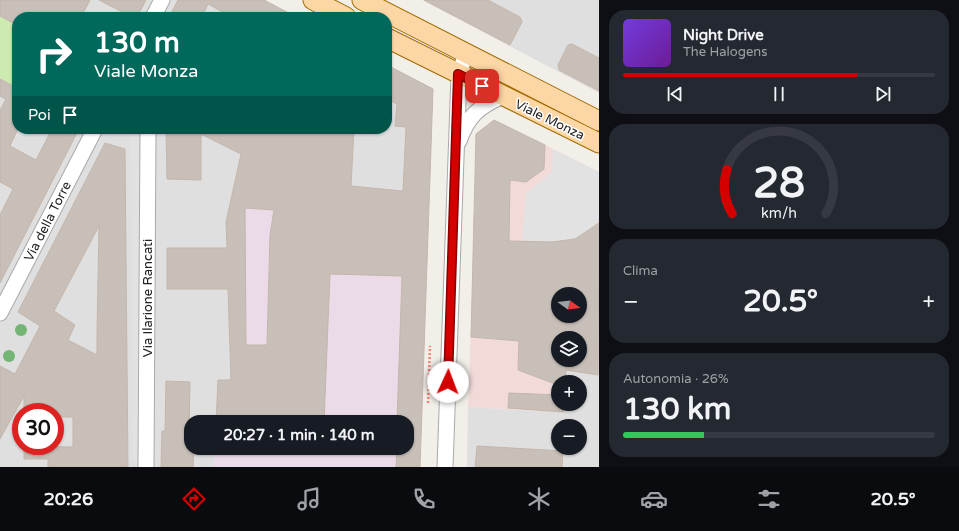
<!DOCTYPE html>
<html lang="it">
<meta charset="utf-8">
<style>
body{margin:0;font-family:"Varela Round",sans-serif;background:#242831;color:#f1f3f6;height:100vh;display:flex;flex-direction:column;font-size:15px;white-space:nowrap}
*{box-sizing:border-box;margin:0}
p{font-size:13px;color:#9ea1a6}
.icon{flex:none;width:22px;height:22px;fill:none;stroke:currentColor;stroke-width:2;stroke-linecap:round;stroke-linejoin:round}
.map{position:relative;flex:1;overflow:hidden}
.sheet{display:flex;flex-direction:column;gap:10px;padding:10px;background:#0d0f14;width:360px}
.sheet>*{flex:none}
.top-card{position:absolute;left:12px;top:12px;width:380px;height:122px;border-radius:16px;box-shadow:0 1px 3px #0004;background:#00695c;color:#fff;overflow:hidden}
.needle{width:26px;rotate:105deg}
.tools{position:absolute;left:551px;top:287px;display:grid;gap:8px}
.tools a{display:grid;place-items:center;width:36px;height:36px;border-radius:50%;background:#171b24;box-shadow:0 1px 3px #0004;font-size:20px}
.speed{position:absolute;left:12px;top:403px;display:flex;gap:8px;font-size:20px;font-weight:700;text-align:center}
.speed>*{display:grid;place-content:center;width:52px;height:52px;border-radius:50%;background:#171b24;box-shadow:0 1px 3px #0004;line-height:1}
.speed .limit{border:6px solid #d22;background:#fff;color:#111}
.pin{position:absolute;display:grid;place-items:center;width:34px;height:34px;color:#fff;margin:-17px;border-radius:8px;box-shadow:0 2px 6px #0006}
.me{position:absolute;width:44px;margin:-22px;rotate:2deg;stroke-linejoin:round;filter:drop-shadow(0 0 3px #0008)}
.turn{display:flex;align-items:center;gap:14px;height:84px;padding:0 16px;font-size:18px}
.turn .icon{width:52px;height:52px;stroke-width:2.5}
.turn b{display:block;font-size:28px;line-height:34px}
.then{display:flex;align-items:center;height:38px;padding:0 16px;background:#0003;gap:8px;font-size:15px}
.big{font-size:30px;font-weight:800;line-height:1.1}
.sheet .widget{flex:1;display:flex;flex-direction:column;justify-content:center;gap:6px;min-width:0;padding:0 14px;border-radius:16px;background:#242831}
.sheet .dial{align-items:center;gap:0}
.dial svg{height:104px;overflow:visible;fill:none;stroke:#363941;stroke-width:7;stroke-linecap:round;text-anchor:middle}
.dial text{fill:#f1f3f6;stroke:none}
.song{display:flex;align-items:center;gap:12px}
.cover{width:48px;height:48px;border-radius:6px;background:linear-gradient(135deg,hsl(260 70% 55%),hsl(280 70% 35%))}
.played{height:4px;border-radius:2px;background:linear-gradient(90deg,#d40000 75%,#363941 75%)}
.keys{display:flex;justify-content:space-around;direction:ltr}
.heat{display:flex;justify-content:space-between;align-items:center;font-size:22px;direction:ltr}
.charge{height:6px;border-radius:3px;background:linear-gradient(90deg,#34c759 26%,#363941 0)}
.trip{position:absolute;left:184px;top:415px;width:230px;height:40px;border-radius:16px;background:#171b24;box-shadow:0 1px 3px #0004;font-weight:800;line-height:40px;text-align:center}
.tab-bar{display:flex;height:64px;justify-content:space-around;align-items:center;background:#090b0e;color:#9ea1a6}
.tab-bar .icon{width:28px;height:28px}
.tab-bar .current{color:#d40000}
.tab-bar b{font-size:18px;color:#f1f3f6}
main{display:flex;flex:1;min-height:0}
.map>svg:first-child{display:block}
.residential{fill:#e0dfdf;fill-rule:evenodd}
.commercial{fill:#f2dad9;fill-rule:evenodd}
.industrial{fill:#ebdbe8}
.grass{fill:#cdebb0}
.parking{fill:#e2e2e2}
.building{fill:#c7bfb8;stroke:#c4b6ab;fill-rule:evenodd}
.lines{fill:none;stroke-linecap:round;stroke-linejoin:round}
.minor-casing{stroke:#a9a9a9;stroke-width:17}
.major-casing{stroke:#a06b00;stroke-width:21}
.path{stroke:#fa8072;stroke-width:2.5;stroke-dasharray:2 2;stroke-linecap:butt}
.minor{stroke:#fff;stroke-width:15}
.major{stroke:#fcd6a4;stroke-width:19}
.tree{fill:#74b475}
.route-casing{stroke:#8a0000;stroke-width:10}
.route{stroke:#d40000;stroke-width:7}
.labels{text-anchor:middle;stroke-width:3;stroke-linejoin:round;paint-order:stroke}
.street-label{font-size:13px;fill:#222;stroke:#fff}
</style>
<main>
<div class="map">
<svg width="599" height="467" viewBox="0 0 599 467">
<rect width="100%" height="100%" fill="#f2efe9"/>
<path class="residential" d="M 0,0 L 265,0 L 297,17 L 17,17 L 17,129 L 246,129 L 226,222 L 231,380 L 218,380 L 216,422 L 191,422 L 191,448 L 215,448 L 214,467 L 0,467 ZM 21,412 L 55,412 L 55,446 L 21,446 Z
M 422,0 L 599,0 L 599,93 Z
M 387,65 L 433,89 L 429,192 L 351,186 L 354,129 L 387,129 Z
M 566,370 L 599,375 L 599,467 L 467,467 L 468,407 L 563,412 L 564,404 L 580,404 L 580,382 L 565,382 ZM 558,426 L 580,426 L 580,448 L 558,448 Z"/>
<path class="commercial" d="M 545,145 L 599,172 L 599,375 L 566,370 L 565,382 L 558,382 L 558,404 L 564,404 L 563,412 L 468,407 L 476,188 ZM 558,294 L 580,294 L 580,316 L 558,316 ZM 558,338 L 580,338 L 580,360 L 558,360 Z"/>
<path class="industrial" d="M 246,129 L 354,129 L 351,186 L 429,192 L 420,467 L 214,467 L 215,448 L 407,448 L 407,422 L 216,422 L 218,380 L 231,380 L 226,222 Z"/>
<path class="grass" d="M 0,16 L 17,25 L 17,88 L 0,79 Z"/>
<path class="parking" d="M 131,129 L 140,129 L 139,466 L 133,460 Z
M 553,149 L 599,172 L 599,219 L 593,227 L 575,239 L 552,242 L 522,241 L 526,193 L 552,172 Z"/>
<path class="building" d="M 0,0 L 90,0 L 81,17 L 17,17 L 17,25 L 0,16 Z
M 99,0 L 146,0 L 137,17 L 132,17 Z
M 178,0 L 264,0 L 296,17 L 232,17 L 208,4 L 202,17 L 169,17 Z
M 424,0 L 488,0 L 520,17 L 522,22 L 510,45 Z
M 572,44 L 599,58 L 599,91 L 559,70 L 558,65 L 568,45 Z
M 387,65 L 433,89 L 420,467 L 396,467 L 397,448 L 407,448 L 407,422 L 397,422 L 402,276 L 330,274 L 324,422 L 216,422 L 218,380 L 231,380 L 228,289 L 167,289 L 167,248 L 227,248 L 226,222 L 241,154 L 201,134 L 201,180 L 167,179 L 166,129 L 354,129 L 351,186 L 403,191 L 406,127 L 395,126 L 397,104 L 387,99 ZM 245,208 L 274,210 L 270,235 L 267,345 L 246,345 Z
M 17,77 L 17,131 L 10,146 L 36,160 L 52,129 L 79,129 L 0,283 L 0,215 L 13,189 L 0,182 L 0,110 L 6,99 L 0,96 L 0,79 L 13,86 Z
M 494,120 L 545,145 L 544,169 L 526,182 L 510,180 L 509,241 L 552,242 L 575,239 L 599,223 L 598,375 L 566,370 L 565,382 L 558,382 L 558,385 L 518,370 L 519,341 L 471,337 L 476,134 ZM 558,294 L 580,294 L 580,316 L 558,316 ZM 558,338 L 580,338 L 580,360 L 558,360 Z
M 105,143 L 125,149 L 128,467 L 48,467 L 48,459 L 24,459 L 24,446 L 73,447 L 73,417 L 55,417 L 55,412 L 24,412 L 24,396 L 0,439 L 0,366 L 15,374 L 40,326 L 18,312 ZM 99,226 L 97,332 L 97,355 L 68,340 L 75,325 L 54,311 Z
M 166,381 L 190,382 L 189,431 L 190,448 L 194,448 L 193,467 L 161,467 L 162,431 L 165,431 Z
M 509,393 L 558,395 L 558,404 L 564,404 L 563,412 L 508,408 Z
M 477,446 L 563,451 L 562,467 L 475,467 Z"/>
<g class="lines">
<defs>
<path id="minor" d="M 153,17 L 162,0
M 459,141 C 468,116 478,107 503,96
M 0,313 L 95,129
M 146,467 L 148,129
M 445,467 L 459,74 L 466,53"/>
<path id="major" d="M 313,0 L 346,17
M 362,0 L 599,121
M 387,38 L 599,143"/>
</defs>
<use href="#minor" class="minor-casing"/>
<use href="#major" class="major-casing"/>
<path class="path" d="M 428,403 L 430,346"/>
<use href="#minor" class="minor"/>
<use href="#major" class="major"/>
</g>
<g class="tree">
<circle cx="21" cy="330" r="6"/>
<circle cx="9" cy="356" r="6"/>
</g>
<g class="lines">
<defs>
<path id="route" d="M 448,382 L 458,74 L 482,86"/>
</defs>
<use href="#route" class="route-casing"/>
<use href="#route" class="route"/>
</g>
<g class="labels">
<g class="street-label">
<text transform="translate(550 119) rotate(26)" y="5">Viale Monza</text>
<text transform="translate(47 221) rotate(-63)" y="5">Via della Torre</text>
<text transform="translate(147 298) rotate(-90)" y="5">Via Ilarione Rancati</text>
</g>
</g>
</svg>
<div class="tools">
<a><svg class="needle" viewBox="-14 -14 28 28"><path d="M0-13l5 13h-10z" fill="#e53935"/><path d="M0 13l5-13h-10z" fill="#9ea1a6"/></svg></a>
<a><svg class="icon" aria-label="layers" viewBox="0 0 24 24"><path d="M12 4l9 5-9 5-9-5zM3 14l9 5 9-5"/></svg></a>
<a>+</a>
<a>−</a>
</div>
<div class="speed"><div class="limit">30</div></div>
<div class="pin" style="left:482px;top:86px;background:#d93025"><svg class="icon" aria-label="arrive" viewBox="0 0 24 24"><path d="M6 21V4h12l-3 4 3 4H6"/></svg></div>
<svg class="me" style="left:448px;top:382px" viewBox="-20 -20 40 40"><circle r="19" fill="#fff"/><path d="M0-13L10 11 0 6-10 11z" fill="#d40000"/></svg>
<div class="trip">20:27 · 1 min · 140 m</div>
<div class="top-card">
<div class="turn"><svg class="icon" aria-label="right" viewBox="0 0 24 24"><path d="M7 20v-9h11M14 6l5 5-5 5"/></svg><div><b>130 m</b>Viale Monza</div></div>
<div class="then">Poi<svg class="icon" aria-label="arrive" viewBox="0 0 24 24"><path d="M6 21V4h12l-3 4 3 4H6"/></svg></div>
</div>
</div>
<section class="sheet">
<div class="widget">
<div class="song"><i class="cover"></i><div><b>Night Drive</b><p>The Halogens</p></div></div>
<div class="played"></div>
<div class="keys"><svg class="icon" aria-label="previous" viewBox="0 0 24 24"><path d="M18 5L8 12l10 7zM5 5v14"/></svg><svg class="icon" aria-label="pause" viewBox="0 0 24 24"><path d="M8 5v14M16 5v14"/></svg><svg class="icon" aria-label="next" viewBox="0 0 24 24"><path d="M6 5l10 7-10 7zM19 5v14"/></svg></div>
</div>
<div class="widget dial"><svg viewBox="0 0 100 80">
<path d="M14 69A42 42 0 1 1 86 69"/>
<path d="M14 69A42 42 0 0 1 10 35" stroke="#d40000"/>
<text x="50" y="56" font-size="32" font-weight="700">28</text>
<text x="50" y="72" font-size="11">km/h</text>
</svg></div>
<div class="widget"><p>Clima</p>
<div class="heat"><a>−</a><b class="big">20.5°</b><a>+</a></div>
</div>
<div class="widget"><p>Autonomia · 26%</p><b class="big">130 km</b><div class="charge"></div></div>
</section>
</main>
<nav class="tab-bar">
<b>20:26</b>
<svg class="icon current" aria-label="directions" viewBox="0 0 24 24"><path d="M12 3l9 9-9 9-9-9zM9 14v-3h6M13 9l2 2-2 2"/></svg>
<svg class="icon" aria-label="music" viewBox="0 0 24 24"><path d="M9 18V5l10-2v13"/><circle cx="6" cy="18" r="3"/><circle cx="16" cy="16" r="3"/></svg>
<svg class="icon" aria-label="phone" viewBox="0 0 24 24"><path d="M5 4h4l2 5-3 2q2 4 5 5l2-3 5 2v4C11 20 4 13 5 4z"/></svg>
<svg class="icon" aria-label="climate" viewBox="0 0 24 24"><path d="M12 3v18M4 7l16 10M4 17L20 7"/></svg>
<svg class="icon" aria-label="car" viewBox="0 0 24 24"><path d="M5 17H2v-5l4-1 3-4h7l3 4 3 1v5h-3M9 17h6M6 11h13"/><circle cx="7" cy="17" r="2"/><circle cx="17" cy="17" r="2"/></svg>
<svg class="icon" aria-label="filters" viewBox="0 0 24 24"><path d="M4 7h16M4 17h16"/><circle cx="9" cy="7" r="2"/><circle cx="15" cy="17" r="2"/></svg>
<b>20.5°</b>
</nav>
